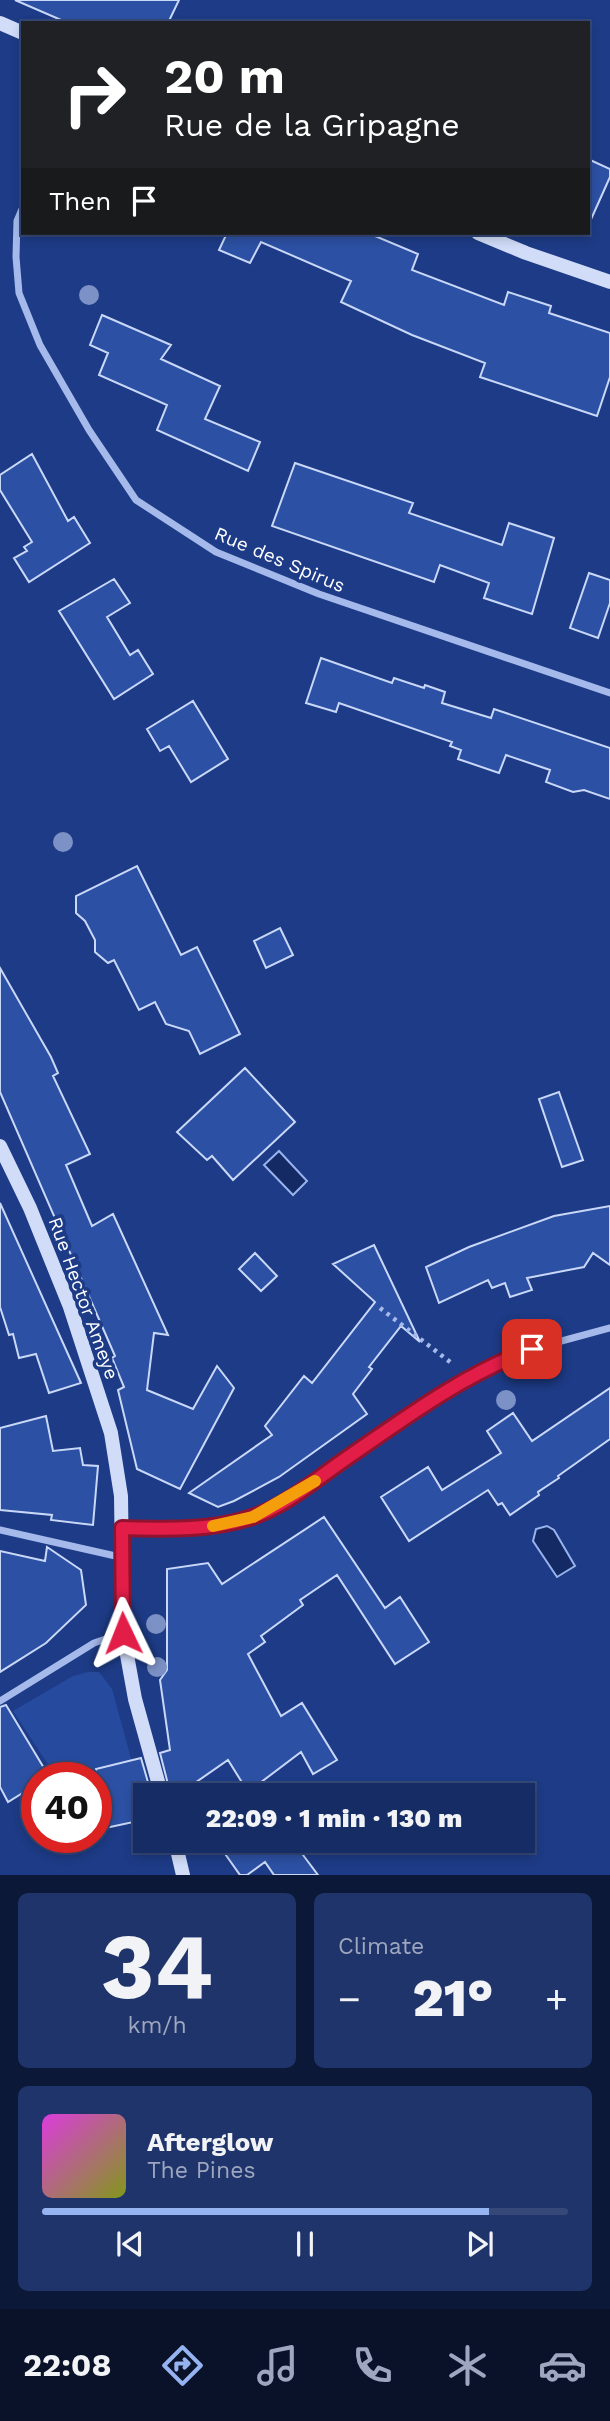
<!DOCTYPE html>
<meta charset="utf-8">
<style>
body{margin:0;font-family:"Work Sans",sans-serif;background:#1f346a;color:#f1f3f6;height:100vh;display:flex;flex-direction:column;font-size:26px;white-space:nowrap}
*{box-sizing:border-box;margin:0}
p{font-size:23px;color:#9ea7bf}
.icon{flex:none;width:38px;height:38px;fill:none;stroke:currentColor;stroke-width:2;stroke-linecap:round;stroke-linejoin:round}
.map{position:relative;height:1875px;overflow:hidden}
.side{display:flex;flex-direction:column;gap:18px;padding:18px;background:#0c1837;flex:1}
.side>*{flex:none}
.guide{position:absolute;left:21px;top:21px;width:569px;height:214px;border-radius:0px;box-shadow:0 4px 10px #0003,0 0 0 2px #354878;background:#202124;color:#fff;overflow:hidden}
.speed{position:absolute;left:21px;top:1762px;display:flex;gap:14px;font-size:35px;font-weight:700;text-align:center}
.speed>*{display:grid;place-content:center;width:91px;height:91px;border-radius:50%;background:#162c64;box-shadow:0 4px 10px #0003,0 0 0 2px #354878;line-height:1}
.speed .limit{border:10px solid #d22;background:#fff;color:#111}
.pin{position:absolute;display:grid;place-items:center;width:60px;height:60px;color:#fff;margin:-30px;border-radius:14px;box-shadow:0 4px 10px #0006}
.me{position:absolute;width:77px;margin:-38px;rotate:358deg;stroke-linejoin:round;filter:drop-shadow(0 0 5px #0008)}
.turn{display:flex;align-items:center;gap:24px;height:147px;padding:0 28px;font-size:32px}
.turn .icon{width:91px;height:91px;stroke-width:2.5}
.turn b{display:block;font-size:49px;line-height:60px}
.then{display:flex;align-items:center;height:66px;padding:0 28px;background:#0003;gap:14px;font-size:26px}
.big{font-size:52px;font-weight:800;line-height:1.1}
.side .tile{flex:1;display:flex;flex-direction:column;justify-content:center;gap:10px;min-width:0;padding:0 24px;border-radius:10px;background:#1f346a}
.side .dial{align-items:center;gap:0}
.dial b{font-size:91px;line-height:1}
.song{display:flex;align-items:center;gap:21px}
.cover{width:84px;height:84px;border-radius:10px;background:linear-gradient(135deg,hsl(300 70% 55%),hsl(70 70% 35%))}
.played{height:7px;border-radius:4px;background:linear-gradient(90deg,#95b2f1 85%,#354878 85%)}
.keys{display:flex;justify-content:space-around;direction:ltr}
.heat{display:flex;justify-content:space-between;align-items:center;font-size:38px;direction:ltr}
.side .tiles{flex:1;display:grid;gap:18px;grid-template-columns:1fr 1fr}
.tile:last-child{grid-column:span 2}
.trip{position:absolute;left:133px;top:1783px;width:402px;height:70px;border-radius:0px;background:#162c64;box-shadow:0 4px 10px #0003,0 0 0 2px #354878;font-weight:800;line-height:70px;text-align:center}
.menu{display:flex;height:112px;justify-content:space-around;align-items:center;background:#091228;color:#9ea7bf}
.menu .icon{width:49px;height:49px}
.menu .active{color:#95b2f1}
.menu b{font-size:32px;color:#f1f3f6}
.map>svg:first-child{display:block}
.green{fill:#264b9e}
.water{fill:#132a64;stroke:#98b3ed;stroke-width:2}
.building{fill:#2c50a3;stroke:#c9d8f8;stroke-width:2}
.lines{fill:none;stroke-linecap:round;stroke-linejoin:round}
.path{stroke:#a5baeb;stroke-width:4.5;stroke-dasharray:3.5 5;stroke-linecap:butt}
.street{stroke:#a5baeb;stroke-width:7}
.secondary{stroke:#d0dcf8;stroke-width:14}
.tree{fill:#7c91c5}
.route-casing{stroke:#92132f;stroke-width:18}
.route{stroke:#e11d48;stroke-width:12}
.slow{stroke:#f59e0b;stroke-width:12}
.labels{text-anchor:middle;stroke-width:7;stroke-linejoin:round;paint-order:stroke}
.street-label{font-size:19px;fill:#fff;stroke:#1d3b86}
</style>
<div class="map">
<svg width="610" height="1875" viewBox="0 0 610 1875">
<rect width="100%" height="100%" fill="#1d3b86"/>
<path class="green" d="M 88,1672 L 99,1672 L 112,1689 L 132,1762 L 57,1778 L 13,1711 L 73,1676 Z"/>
<path class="water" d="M 279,1151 L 307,1181 L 293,1195 L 264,1165 Z
M 547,1526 L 554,1530 L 575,1566 L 557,1577 L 533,1541 L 536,1529 Z"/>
<path class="building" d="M 15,0 L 179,0 L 168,23 L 68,23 Z
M 588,159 L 610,169 L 610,177 L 588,226 Z
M 227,233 L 368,233 L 418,254 L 412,270 L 504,305 L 508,292 L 551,306 L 549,313 L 610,333 L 610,377 L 597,416 L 480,377 L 485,363 L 412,335 L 341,302 L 351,281 L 261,242 L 250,263 L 219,250 Z
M 102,315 L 171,345 L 161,359 L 220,386 L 205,419 L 260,442 L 248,471 L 157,430 L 167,405 L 99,375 L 108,353 L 90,345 Z
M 32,454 L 68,521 L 74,517 L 90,543 L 29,582 L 14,558 L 27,551 L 24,547 L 32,542 L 0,490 L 0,475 Z
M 295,463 L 413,503 L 409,513 L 502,545 L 509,523 L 554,538 L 532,614 L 484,598 L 489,583 L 440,565 L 434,582 L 272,526 Z
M 589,573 L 610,580 L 610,603 L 598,638 L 570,628 Z
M 114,579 L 130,603 L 107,617 L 130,655 L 138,650 L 153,674 L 114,699 L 59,611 Z
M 321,658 L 392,683 L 394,678 L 424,688 L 425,685 L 445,692 L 442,703 L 491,718 L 494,709 L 610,748 L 610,799 L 584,790 L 573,792 L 546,782 L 550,770 L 506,755 L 499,773 L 458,759 L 461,750 L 450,746 L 452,742 L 339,703 L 336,712 L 306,703 Z
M 193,701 L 228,759 L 191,782 L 169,746 L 160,751 L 147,729 Z
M 137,866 L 181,955 L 197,947 L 240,1034 L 200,1054 L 189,1031 L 166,1024 L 155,1002 L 139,1010 L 114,960 L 108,963 L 95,952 L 95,940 L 85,921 L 76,913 L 76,896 Z
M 280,928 L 293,955 L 266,968 L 254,941 Z
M 0,968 L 51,1057 L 58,1073 L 53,1076 L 90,1154 L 66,1165 L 92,1226 L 113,1214 L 168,1335 L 154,1333 L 147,1390 L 193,1409 L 217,1366 L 234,1388 L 180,1489 L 137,1469 L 118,1390 L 124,1387 L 112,1358 L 115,1356 L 0,1092 Z
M 245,1068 L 295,1122 L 233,1180 L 212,1156 L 207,1160 L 177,1132 Z
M 559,1092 L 583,1160 L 562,1167 L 539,1099 Z
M 0,1203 L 81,1383 L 49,1393 L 36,1354 L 19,1358 L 13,1334 L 9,1335 L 0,1307 Z
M 610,1206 L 610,1265 L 593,1253 L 584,1267 L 527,1278 L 532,1290 L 510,1297 L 505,1283 L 492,1288 L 488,1280 L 439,1303 L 426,1267 L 469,1247 L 554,1216 Z
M 374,1245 L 420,1342 L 401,1326 L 369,1367 L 372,1369 L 353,1394 L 367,1414 L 279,1477 L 234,1501 L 218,1507 L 189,1493 L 272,1435 L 265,1426 L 304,1376 L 312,1383 L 375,1302 L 333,1264 Z
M 255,1253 L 277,1276 L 261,1291 L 239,1269 Z
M 610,1388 L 610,1439 L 558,1476 L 559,1478 L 538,1492 L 539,1495 L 510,1515 L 502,1503 L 498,1505 L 488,1490 L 409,1541 L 381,1497 L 428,1467 L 442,1490 L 501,1453 L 487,1431 L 513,1413 L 532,1441 Z
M 46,1416 L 53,1451 L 80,1448 L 83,1465 L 98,1466 L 93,1525 L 51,1520 L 52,1515 L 0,1510 L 0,1428 Z
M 324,1517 L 385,1608 L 400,1597 L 429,1642 L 395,1664 L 337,1575 L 300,1600 L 303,1605 L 261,1636 L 265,1642 L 248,1654 L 281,1716 L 302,1703 L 337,1760 L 313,1774 L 301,1752 L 248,1792 L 228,1760 L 176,1796 L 171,1796 L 160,1753 L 170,1750 L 160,1680 L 167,1670 L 167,1569 L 208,1563 L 222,1584 Z
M 47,1547 L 81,1570 L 86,1605 L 46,1643 L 0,1672 L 0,1551 L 45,1561 Z
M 6,1705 L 50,1778 L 37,1778 L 37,1784 L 8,1802 L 0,1787 L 0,1707 Z
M 141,1758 L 152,1796 L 145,1796 L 143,1820 L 96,1830 L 96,1769 Z
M 216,1841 L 319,1841 L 303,1855 L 318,1875 L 274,1875 L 265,1862 L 247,1875 L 240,1875 Z"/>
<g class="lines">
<path class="path" d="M 380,1308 L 454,1365"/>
<path class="street" d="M 23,207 L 17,221 L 16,257 L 19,293 L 40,345 L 89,430 L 136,500 L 216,552 L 319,594 L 610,693
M 122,1528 L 221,1526 L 253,1517 L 297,1493 L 468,1376 L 532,1349 L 610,1328
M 0,1530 L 120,1557
M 0,1701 L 94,1643 L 123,1633"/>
<path class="secondary" d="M 0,23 L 23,33
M 478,233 L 526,253 L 610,282
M 0,1146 L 30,1208 L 70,1307 L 111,1433 L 121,1496 L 123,1633 L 135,1699 L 162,1796
M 175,1841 L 183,1875"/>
</g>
<g class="tree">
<circle cx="89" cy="295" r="10"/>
<circle cx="63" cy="842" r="10"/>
<circle cx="506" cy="1400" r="10"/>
<circle cx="156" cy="1624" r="10"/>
<circle cx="157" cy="1667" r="10"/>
</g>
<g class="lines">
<defs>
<path id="route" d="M 123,1633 L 122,1528 C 164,1529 209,1531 249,1518 C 283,1508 315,1480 344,1460 C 405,1418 462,1375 532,1349"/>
</defs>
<use href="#route" class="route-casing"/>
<use href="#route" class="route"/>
<path class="slow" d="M 213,1526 L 253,1517 L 315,1481"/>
</g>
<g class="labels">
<g class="street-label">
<text transform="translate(280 559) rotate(23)" y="7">Rue des Spirus</text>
<text transform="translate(84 1298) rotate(70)" y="7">Rue Hector Ameye</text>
</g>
</g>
</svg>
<div class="speed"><div class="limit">40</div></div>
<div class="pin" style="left:532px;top:1349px;background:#d93025"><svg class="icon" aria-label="arrive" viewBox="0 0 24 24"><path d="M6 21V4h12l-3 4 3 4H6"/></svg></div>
<svg class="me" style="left:123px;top:1633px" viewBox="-20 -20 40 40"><path d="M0-17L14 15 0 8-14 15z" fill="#e11d48" stroke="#fff" stroke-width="4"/></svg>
<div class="trip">22:09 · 1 min · 130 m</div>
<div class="guide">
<div class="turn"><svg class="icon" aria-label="right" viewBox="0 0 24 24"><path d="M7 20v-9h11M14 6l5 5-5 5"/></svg><div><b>20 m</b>Rue de la Gripagne</div></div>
<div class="then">Then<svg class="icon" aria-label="arrive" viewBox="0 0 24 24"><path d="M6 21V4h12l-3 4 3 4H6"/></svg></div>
</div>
</div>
<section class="side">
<div class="tiles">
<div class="tile dial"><b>34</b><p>km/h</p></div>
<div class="tile"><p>Climate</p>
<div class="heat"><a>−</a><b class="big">21°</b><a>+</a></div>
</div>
<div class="tile">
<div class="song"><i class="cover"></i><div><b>Afterglow</b><p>The Pines</p></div></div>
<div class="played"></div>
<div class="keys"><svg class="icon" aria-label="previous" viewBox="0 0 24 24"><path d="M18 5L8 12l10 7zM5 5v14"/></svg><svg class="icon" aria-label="pause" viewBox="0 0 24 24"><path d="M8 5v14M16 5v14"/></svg><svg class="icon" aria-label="next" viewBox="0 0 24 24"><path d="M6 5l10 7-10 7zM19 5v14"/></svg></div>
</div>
</div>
</section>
<nav class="menu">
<b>22:08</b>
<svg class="icon active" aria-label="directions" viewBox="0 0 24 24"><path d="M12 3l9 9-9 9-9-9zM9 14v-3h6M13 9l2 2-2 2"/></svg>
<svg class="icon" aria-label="music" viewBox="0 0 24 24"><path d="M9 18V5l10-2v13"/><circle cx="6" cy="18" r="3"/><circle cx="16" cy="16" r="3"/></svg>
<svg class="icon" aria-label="phone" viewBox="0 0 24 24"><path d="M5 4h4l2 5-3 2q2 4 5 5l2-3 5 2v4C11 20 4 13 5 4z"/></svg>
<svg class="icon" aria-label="climate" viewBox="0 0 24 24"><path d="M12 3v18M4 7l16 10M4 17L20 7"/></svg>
<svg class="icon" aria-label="car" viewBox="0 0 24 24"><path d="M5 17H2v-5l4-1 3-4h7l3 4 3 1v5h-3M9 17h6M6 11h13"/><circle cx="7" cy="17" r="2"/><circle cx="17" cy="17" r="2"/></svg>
</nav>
